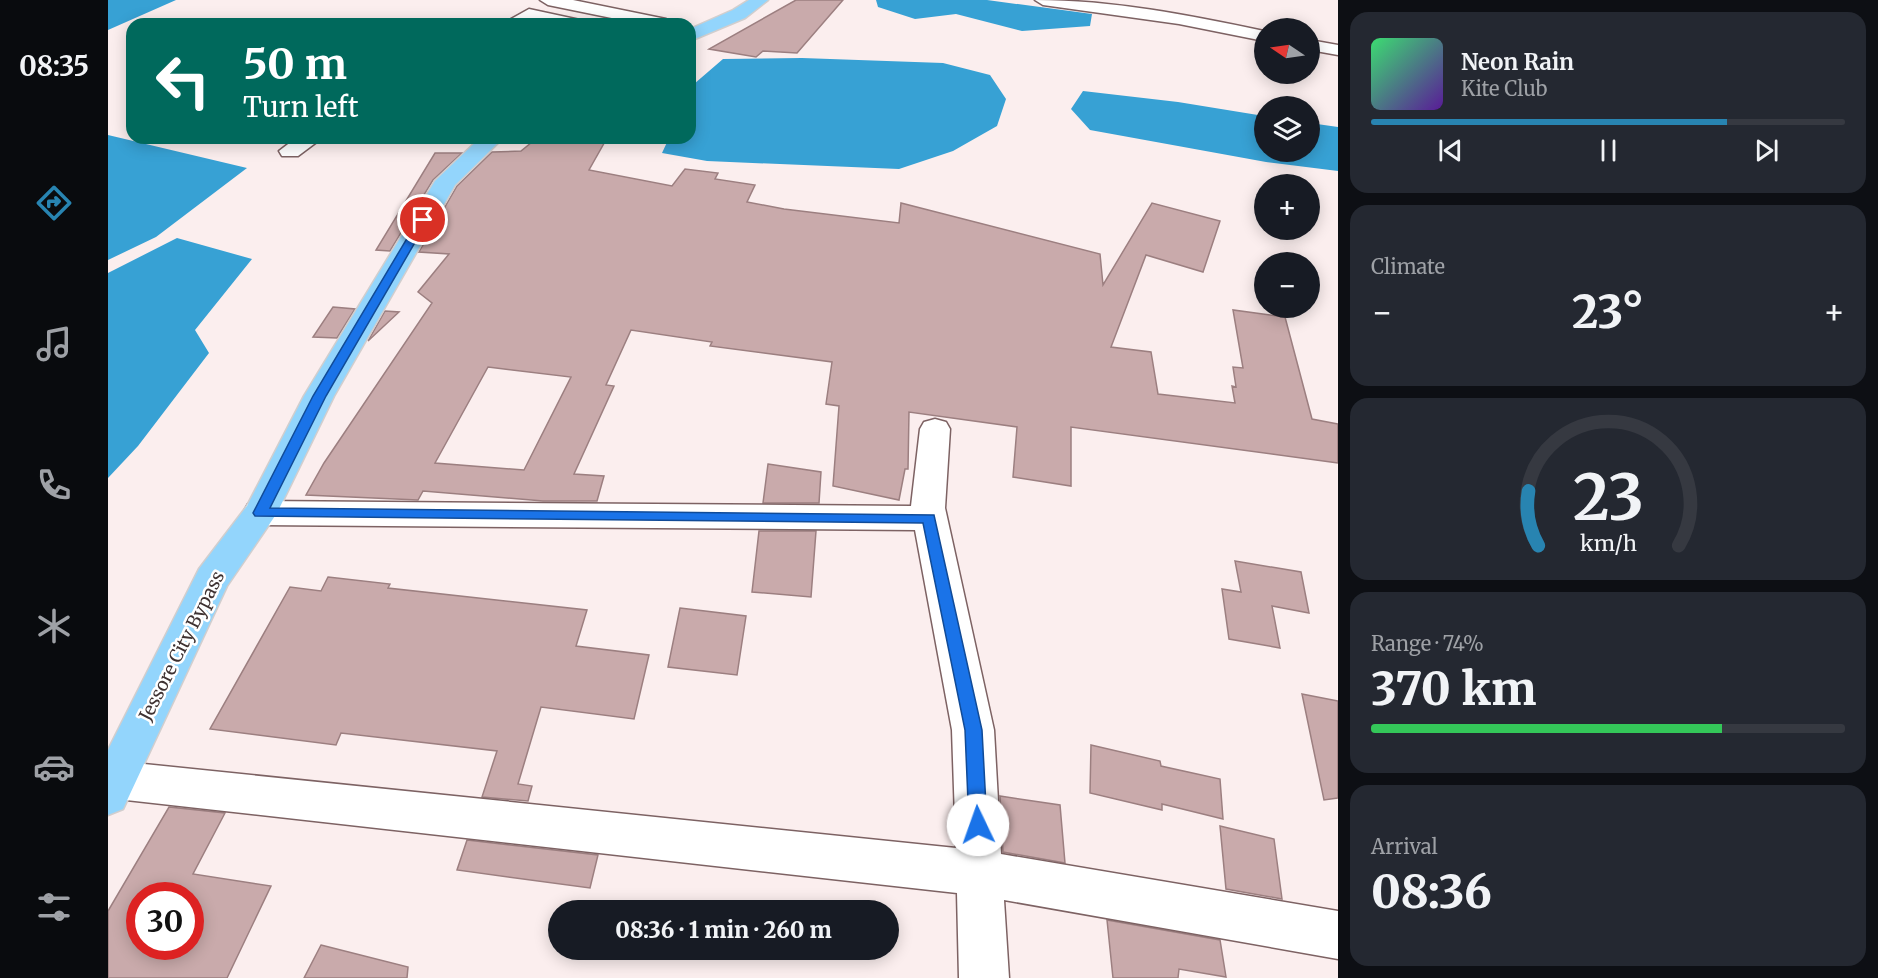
<!DOCTYPE html>
<meta charset="utf-8">
<style>
body{margin:0;font-family:Merriweather,serif;background:#242831;color:#f1f3f6;height:100vh;display:flex;flex-direction:column;font-size:22px;white-space:nowrap}
*{box-sizing:border-box;margin:0}
p{font-size:20px;color:#9ea1a6}
.icon{flex:none;width:33px;height:33px;fill:none;stroke:currentColor;stroke-width:2;stroke-linecap:round;stroke-linejoin:round}
.map{position:relative;flex:1;overflow:hidden}
.details{display:flex;flex-direction:column;gap:12px;padding:12px;background:#0d0f14;width:540px}
.details>*{flex:none}
.top-card{position:absolute;left:18px;top:18px;width:570px;height:126px;border-radius:18px;box-shadow:0 3px 15px #0003;background:#00695c;color:#fff;overflow:hidden}
.needle{width:39px;rotate:283deg}
.fabs{position:absolute;left:1146px;top:18px;display:grid;gap:12px}
.fabs a{display:grid;place-items:center;width:66px;height:66px;border-radius:50%;background:#171b24;box-shadow:0 3px 15px #0003;font-size:30px}
.speed{position:absolute;left:18px;top:882px;display:flex;gap:12px;font-size:30px;font-weight:700;text-align:center}
.speed>*{display:grid;place-content:center;width:78px;height:78px;border-radius:50%;background:#171b24;box-shadow:0 3px 15px #0003;line-height:1}
.speed .limit{border:9px solid #d22;background:#fff;color:#111}
.pin{position:absolute;display:grid;place-items:center;width:51px;height:51px;color:#fff;margin:-26px;border:3px solid #fff;border-radius:50%;box-shadow:0 2px 6px #0007}
.me{position:absolute;width:66px;margin:-33px;rotate:357deg;stroke-linejoin:round;filter:drop-shadow(0 0 4px #0008)}
.turn{display:flex;align-items:center;gap:21px;height:126px;padding:0 18px;font-size:27px}
.turn .icon{width:78px;height:78px;stroke-width:2.5}
.turn b{display:block;font-size:42px;line-height:51px}
.big{font-size:45px;font-weight:800;line-height:1.1}
.details .tile{flex:1;display:flex;flex-direction:column;justify-content:center;gap:9px;min-width:0;padding:0 21px;border-radius:18px;background:#242831}
.details .dial{align-items:center;gap:0}
.dial svg{height:156px;overflow:visible;fill:none;stroke:#363941;stroke-width:7;stroke-linecap:round;text-anchor:middle}
.dial text{fill:#f1f3f6;stroke:none}
.song{display:flex;align-items:center;gap:18px}
.cover{width:72px;height:72px;border-radius:9px;background:linear-gradient(135deg,hsl(140 70% 55%),hsl(270 70% 35%))}
.played{height:6px;border-radius:3px;background:linear-gradient(90deg,#2884b1 75%,#363941 75%)}
.keys{display:flex;justify-content:space-around;direction:ltr}
.heat{display:flex;justify-content:space-between;align-items:center;font-size:33px;direction:ltr}
.charge{height:9px;border-radius:4px;background:linear-gradient(90deg,#34c759 74%,#363941 0)}
.trip{position:absolute;left:440px;top:900px;width:351px;height:60px;border-radius:30px;background:#171b24;box-shadow:0 3px 15px #0003;font-weight:800;line-height:60px;text-align:center}
main{display:flex;flex:1;min-height:0}
.menu{display:flex;flex-direction:column;width:108px;justify-content:space-around;align-items:center;background:#090b0e;color:#9ea1a6}
.menu .icon{width:42px;height:42px}
.menu .on{color:#2884b1}
.menu b{font-size:27px;color:#f1f3f6}
.map>svg:first-child{display:block}
.water{fill:#37a1d4}
.building{fill:#c9aaab;stroke:#9c7f80;stroke-width:1.5;fill-rule:evenodd}
.lines{fill:none;stroke-linecap:round;stroke-linejoin:round}
.minor-casing{stroke:#7d6263;stroke-width:3}
.highway-casing{stroke:#d1cece;stroke-width:3}
.minor{fill:#fff;fill-rule:evenodd}
.highway{fill:#93d5fc;fill-rule:evenodd}
.route{fill:#1a73e8;stroke:#114b97;stroke-width:1.5}
.labels{text-anchor:middle;stroke-width:5;stroke-linejoin:round;paint-order:stroke}
.street-label{font-size:18px;fill:#3e3232;stroke:#fff}
</style>
<main>
<nav class="menu">
<b>08:35</b>
<svg class="icon on" aria-label="directions" viewBox="0 0 24 24"><path d="M12 3l9 9-9 9-9-9zM9 14v-3h6M13 9l2 2-2 2"/></svg>
<svg class="icon" aria-label="music" viewBox="0 0 24 24"><path d="M9 18V5l10-2v13"/><circle cx="6" cy="18" r="3"/><circle cx="16" cy="16" r="3"/></svg>
<svg class="icon" aria-label="phone" viewBox="0 0 24 24"><path d="M5 4h4l2 5-3 2q2 4 5 5l2-3 5 2v4C11 20 4 13 5 4z"/></svg>
<svg class="icon" aria-label="climate" viewBox="0 0 24 24"><path d="M12 3v18M4 7l16 10M4 17L20 7"/></svg>
<svg class="icon" aria-label="car" viewBox="0 0 24 24"><path d="M5 17H2v-5l4-1 3-4h7l3 4 3 1v5h-3M9 17h6M6 11h13"/><circle cx="7" cy="17" r="2"/><circle cx="17" cy="17" r="2"/></svg>
<svg class="icon" aria-label="filters" viewBox="0 0 24 24"><path d="M4 7h16M4 17h16"/><circle cx="9" cy="7" r="2"/><circle cx="15" cy="17" r="2"/></svg>
</nav>
<div class="map">
<svg width="1230" height="978" viewBox="0 0 1230 978">
<rect width="100%" height="100%" fill="#fbeeee"/>
<path class="water" d="M 0,0 L 68,0 L 0,30 Z
M 768,0 L 879,0 L 984,14 L 982,26 L 914,31 L 848,14 L 807,19 L 770,7 Z
M 694,58 L 835,63 L 882,75 L 898,99 L 889,126 L 845,151 L 791,169 L 599,161 L 554,153 L 561,138 L 582,138 L 582,93 L 586,84 L 615,59 Z
M 975,91 L 1070,102 L 1156,116 L 1156,152 L 1202,152 L 1202,123 L 1230,127 L 1230,171 L 1158,162 L 982,130 L 963,109 Z
M 0,135 L 139,168 L 48,237 L 0,260 Z
M 69,238 L 144,259 L 87,330 L 101,353 L 30,446 L 0,478 L 0,273 Z"/>
<path class="building" d="M 688,0 L 735,0 L 689,53 L 655,51 L 648,57 L 601,49 Z
M 429,138 L 499,138 L 481,170 L 564,186 L 577,169 L 610,173 L 607,179 L 647,185 L 639,202 L 676,209 L 791,223 L 793,203 L 992,254 L 995,285 L 1044,203 L 1112,221 L 1095,272 L 1038,255 L 1003,347 L 1043,352 L 1050,394 L 1127,403 L 1124,386 L 1128,387 L 1125,367 L 1135,368 L 1125,310 L 1177,317 L 1204,419 L 1230,424 L 1230,463 L 963,427 L 963,486 L 905,477 L 909,427 L 801,412 L 800,469 L 797,469 L 791,500 L 725,486 L 731,406 L 718,404 L 724,362 L 602,346 L 604,342 L 523,330 L 498,385 L 506,386 L 466,474 L 496,476 L 489,501 L 435,501 L 315,491 L 310,500 L 198,495 L 216,463 L 324,303 L 310,292 L 341,254 L 311,252 L 349,186 L 384,152 L 413,151 ZM 380,367 L 463,377 L 416,470 L 327,463 Z
M 327,153 L 354,153 L 325,180 L 282,251 L 268,250 Z
M 225,307 L 247,309 L 229,338 L 205,337 Z
M 277,311 L 291,312 L 260,341 Z
M 660,464 L 713,472 L 711,503 L 655,503 Z
M 651,531 L 708,531 L 703,597 L 644,592 Z
M 1127,561 L 1193,572 L 1201,613 L 1164,606 L 1172,648 L 1121,639 L 1114,589 L 1133,592 Z
M 220,577 L 282,584 L 280,588 L 479,610 L 468,646 L 541,655 L 526,719 L 433,707 L 410,784 L 424,786 L 420,801 L 374,797 L 389,751 L 233,733 L 228,745 L 102,729 L 182,587 L 213,591 Z
M 572,608 L 638,616 L 629,675 L 560,667 Z
M 1194,694 L 1230,701 L 1230,798 L 1216,800 Z
M 983,745 L 1052,761 L 1053,766 L 1112,779 L 1115,819 L 1054,804 L 1054,810 L 982,793 Z
M 892,796 L 952,805 L 957,863 L 895,852 Z
M 61,807 L 117,813 L 85,874 L 163,886 L 119,978 L 0,978 L 0,911 ZM 32,896 L 82,896 L 82,946 L 32,946 Z
M 1112,826 L 1166,839 L 1174,899 L 1118,889 Z
M 359,840 L 490,855 L 482,888 L 349,870 Z
M 999,920 L 1112,940 L 1118,977 L 1071,969 L 1070,978 L 1005,978 Z
M 213,945 L 300,967 L 299,978 L 196,978 Z"/>
<g class="lines">
<defs>
<path id="minor" d="M 432,0 L 465,0 L 558,19 L 567,24 L 533,24 L 440,5 Z
M 927,0 C 1004,0 1081,15 1156,31 L 1156,41 L 1071,24 L 935,5 Z
M 421,9 L 472,20 L 475,24 L 443,24 L 423,20 L 416,24 L 394,24 Z
M 1202,40 L 1230,45 L 1230,55 L 1202,50 Z
M 188,138 L 214,138 L 190,156 L 174,156 L 171,151 Z
M 827,419 L 838,422 L 842,429 L 837,508 L 886,730 L 893,854 L 1230,911 L 1230,959 L 896,900 L 901,978 L 851,978 L 849,893 L 0,798 L 0,764 L 7,761 L 848,848 L 844,730 L 807,530 L 152,525 L 140,522 L 135,513 L 140,504 L 152,501 L 803,506 L 812,429 L 816,422 Z"/>
<path id="highway" d="M 641,0 L 660,0 L 637,18 L 582,41 L 582,29 L 625,10 Z
M 372,138 L 395,138 L 347,185 L 226,396 L 169,513 L 119,586 L 15,809 L 0,815 L 0,750 L 91,569 L 139,506 L 196,396 L 327,181 Z"/>
</defs>
<use href="#minor" class="minor-casing"/>
<use href="#highway" class="highway-casing"/>
<use href="#minor" class="minor"/>
<use href="#highway" class="highway"/>
</g>
<path class="route" d="M 315,217 L 320,220 L 218,396 L 162,508 L 826,515 L 874,730 L 879,825 L 876,831 L 870,834 L 863,831 L 861,825 L 857,730 L 815,523 L 147,516 L 145,513 L 205,396 L 310,220 Z"/>
<g class="labels">
<g class="street-label">
<text transform="translate(74 646) rotate(-63)" y="6">Jessore City Bypass</text>
</g>
</g>
</svg>
<div class="fabs">
<a><svg class="needle" viewBox="-14 -14 28 28"><path d="M0-13l5 13h-10z" fill="#e53935"/><path d="M0 13l5-13h-10z" fill="#9ea1a6"/></svg></a>
<a><svg class="icon" aria-label="layers" viewBox="0 0 24 24"><path d="M12 4l9 5-9 5-9-5zM3 14l9 5 9-5"/></svg></a>
<a>+</a>
<a>−</a>
</div>
<div class="speed"><div class="limit">30</div></div>
<div class="pin" style="left:315px;top:220px;background:#d93025"><svg class="icon" aria-label="arrive" viewBox="0 0 24 24"><path d="M6 21V4h12l-3 4 3 4H6"/></svg></div>
<svg class="me" style="left:870px;top:825px" viewBox="-20 -20 40 40"><circle r="19" fill="#fff"/><path d="M0-13L10 11 0 6-10 11z" fill="#1a73e8"/></svg>
<div class="trip">08:36 · 1 min · 260 m</div>
<div class="top-card">
<div class="turn"><svg class="icon" aria-label="left" viewBox="0 0 24 24"><path d="M17 20v-9H6M10 6l-5 5 5 5"/></svg><div><b>50 m</b>Turn left</div></div>
</div>
</div>
<section class="details">
<div class="tile">
<div class="song"><i class="cover"></i><div><b>Neon Rain</b><p>Kite Club</p></div></div>
<div class="played"></div>
<div class="keys"><svg class="icon" aria-label="previous" viewBox="0 0 24 24"><path d="M18 5L8 12l10 7zM5 5v14"/></svg><svg class="icon" aria-label="pause" viewBox="0 0 24 24"><path d="M8 5v14M16 5v14"/></svg><svg class="icon" aria-label="next" viewBox="0 0 24 24"><path d="M6 5l10 7-10 7zM19 5v14"/></svg></div>
</div>
<div class="tile"><p>Climate</p>
<div class="heat"><a>−</a><b class="big">23°</b><a>+</a></div>
</div>
<div class="tile dial"><svg viewBox="0 0 100 80">
<path d="M14 69A42 42 0 1 1 86 69"/>
<path d="M14 69A42 42 0 0 1 9 41" stroke="#2884b1"/>
<text x="50" y="56" font-size="32" font-weight="700">23</text>
<text x="50" y="72" font-size="11">km/h</text>
</svg></div>
<div class="tile"><p>Range · 74%</p><b class="big">370 km</b><div class="charge"></div></div>
<div class="tile"><p>Arrival</p><b class="big">08:36</b></div>
</section>
</main>
